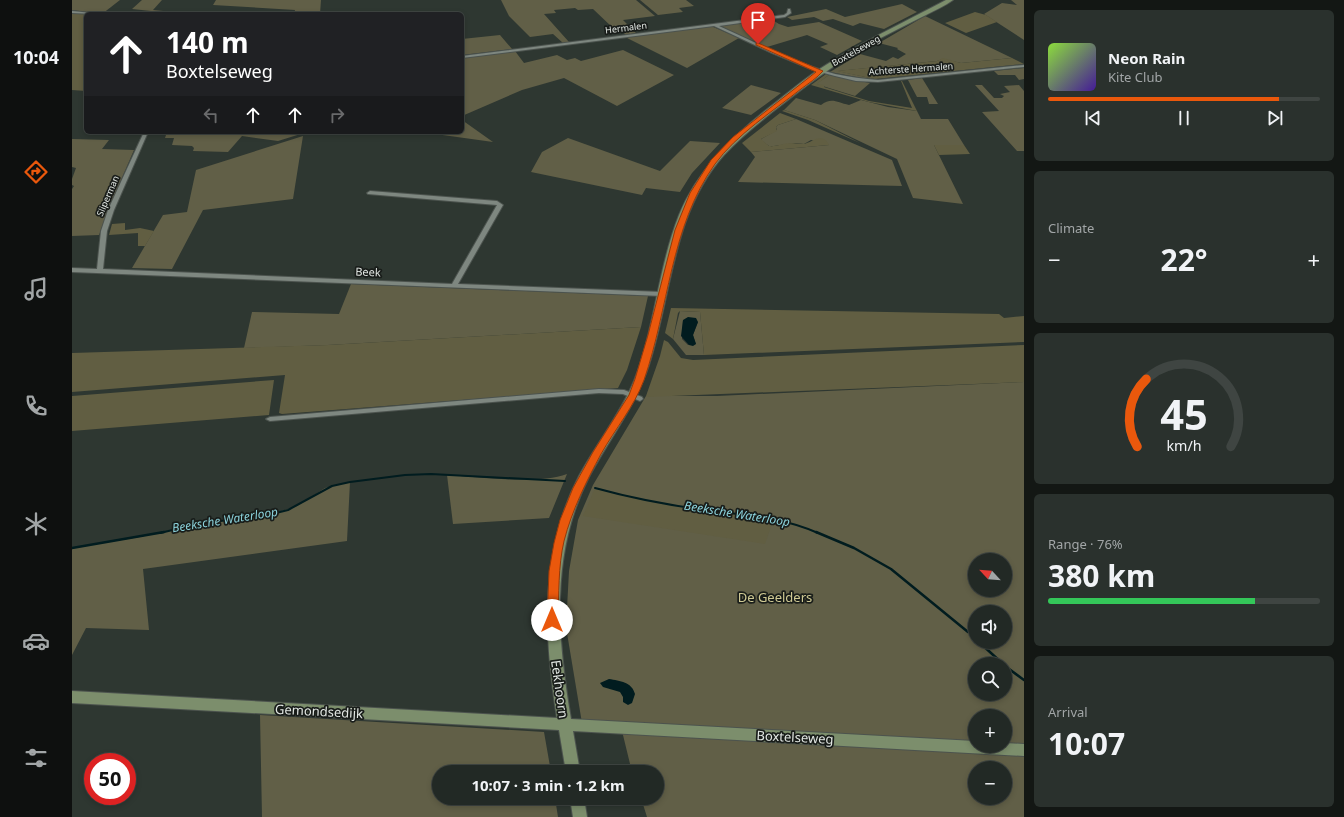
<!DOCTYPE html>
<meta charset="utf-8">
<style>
body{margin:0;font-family:"Noto Sans",sans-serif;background:#2a312d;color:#f1f3f6;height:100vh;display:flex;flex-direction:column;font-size:15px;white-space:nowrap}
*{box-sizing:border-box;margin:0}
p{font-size:13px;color:#a2a6a7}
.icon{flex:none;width:22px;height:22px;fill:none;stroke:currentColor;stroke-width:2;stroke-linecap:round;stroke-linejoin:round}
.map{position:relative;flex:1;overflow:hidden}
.sheet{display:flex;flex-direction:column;gap:10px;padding:10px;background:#131714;width:320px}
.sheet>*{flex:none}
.banner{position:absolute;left:12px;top:12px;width:380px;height:122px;border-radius:6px;box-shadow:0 2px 6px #0003,0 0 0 1px #3f4542;background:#202124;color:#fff;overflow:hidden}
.needle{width:26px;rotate:296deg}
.tools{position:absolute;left:896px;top:553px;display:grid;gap:8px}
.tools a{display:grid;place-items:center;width:44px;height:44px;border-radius:50%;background:#222925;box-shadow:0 2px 6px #0003,0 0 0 1px #3f4542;font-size:20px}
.speed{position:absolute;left:12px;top:753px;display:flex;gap:8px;font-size:20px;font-weight:700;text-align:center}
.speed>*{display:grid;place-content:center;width:52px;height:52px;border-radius:50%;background:#222925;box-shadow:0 2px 6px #0003,0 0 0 1px #3f4542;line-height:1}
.speed .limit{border:6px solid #d22;background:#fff;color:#111}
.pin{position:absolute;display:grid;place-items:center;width:34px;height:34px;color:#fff;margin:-41px -17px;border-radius:50% 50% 50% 0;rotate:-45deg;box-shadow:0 0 4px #0007}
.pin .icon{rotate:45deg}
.me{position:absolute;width:44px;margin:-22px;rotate:0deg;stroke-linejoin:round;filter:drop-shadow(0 0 3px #0008)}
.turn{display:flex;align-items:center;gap:14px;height:84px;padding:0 16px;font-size:18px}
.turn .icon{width:52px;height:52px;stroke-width:2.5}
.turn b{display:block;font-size:28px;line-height:34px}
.lanes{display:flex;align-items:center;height:38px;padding:0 16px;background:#0003;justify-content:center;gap:20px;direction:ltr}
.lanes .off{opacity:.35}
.big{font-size:30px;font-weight:700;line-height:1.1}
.sheet .widget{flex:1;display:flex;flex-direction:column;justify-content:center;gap:6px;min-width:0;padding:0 14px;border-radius:6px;background:#2a312d}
.sheet .dial{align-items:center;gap:0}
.dial svg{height:104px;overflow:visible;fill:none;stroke:#3f4542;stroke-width:7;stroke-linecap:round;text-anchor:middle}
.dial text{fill:#f1f3f6;stroke:none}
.song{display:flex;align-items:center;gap:12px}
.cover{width:48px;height:48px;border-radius:6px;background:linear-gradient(135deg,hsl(90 70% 55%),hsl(260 70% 35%))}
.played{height:4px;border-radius:2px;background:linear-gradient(90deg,#ea580c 85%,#3f4542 85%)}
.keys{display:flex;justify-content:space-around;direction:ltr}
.heat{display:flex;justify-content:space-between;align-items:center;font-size:22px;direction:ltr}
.charge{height:6px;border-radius:3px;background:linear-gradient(90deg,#34c759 76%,#3f4542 0)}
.trip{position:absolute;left:360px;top:765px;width:232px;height:40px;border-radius:20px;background:#222925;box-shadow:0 2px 6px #0003,0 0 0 1px #3f4542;font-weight:700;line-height:40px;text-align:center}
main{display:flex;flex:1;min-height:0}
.menu{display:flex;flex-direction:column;width:72px;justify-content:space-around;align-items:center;background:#0e100f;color:#a2a6a7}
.menu .icon{width:28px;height:28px}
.menu .active{color:#ea580c}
.menu b{font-size:18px;color:#f1f3f6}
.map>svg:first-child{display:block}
.green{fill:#615f47;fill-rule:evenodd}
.forest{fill:#615e42}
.water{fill:#011c1f}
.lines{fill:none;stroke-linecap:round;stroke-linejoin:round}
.stream-far1{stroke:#011c1f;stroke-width:2}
.stream{stroke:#011c1f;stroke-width:2.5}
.street-casing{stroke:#4c534e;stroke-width:2}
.secondary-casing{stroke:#4c534e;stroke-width:2}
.street{fill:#7e8780;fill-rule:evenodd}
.secondary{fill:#7c8e6c;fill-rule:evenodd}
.route{fill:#ea580c;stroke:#983908}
.labels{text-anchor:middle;stroke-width:3.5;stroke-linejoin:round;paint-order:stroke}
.far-street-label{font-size:9px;fill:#e3e8e4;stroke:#191d1a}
.street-label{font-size:11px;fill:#e3e8e4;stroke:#191d1a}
.water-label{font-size:12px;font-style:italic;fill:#8bd2db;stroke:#191d1a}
.near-park-label{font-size:13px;fill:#d0ca94;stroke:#191d1a}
.near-street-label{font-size:13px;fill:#e3e8e4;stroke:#191d1a}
</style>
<main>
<nav class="menu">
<b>10:04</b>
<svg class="icon active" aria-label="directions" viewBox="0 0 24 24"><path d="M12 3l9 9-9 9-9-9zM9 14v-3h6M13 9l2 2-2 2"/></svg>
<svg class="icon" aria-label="music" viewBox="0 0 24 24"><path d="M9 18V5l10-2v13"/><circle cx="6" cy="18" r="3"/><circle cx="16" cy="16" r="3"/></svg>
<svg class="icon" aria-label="phone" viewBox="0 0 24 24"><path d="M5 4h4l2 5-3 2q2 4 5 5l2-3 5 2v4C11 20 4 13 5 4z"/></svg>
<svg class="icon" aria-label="climate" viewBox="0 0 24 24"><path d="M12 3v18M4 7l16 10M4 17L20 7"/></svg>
<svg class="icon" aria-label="car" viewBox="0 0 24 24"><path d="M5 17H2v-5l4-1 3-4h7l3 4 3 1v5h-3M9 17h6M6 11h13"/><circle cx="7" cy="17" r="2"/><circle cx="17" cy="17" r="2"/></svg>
<svg class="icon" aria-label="filters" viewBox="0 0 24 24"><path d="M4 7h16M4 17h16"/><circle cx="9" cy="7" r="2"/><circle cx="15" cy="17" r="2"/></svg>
</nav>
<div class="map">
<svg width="952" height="817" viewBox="0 0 952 817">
<rect width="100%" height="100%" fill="#2e3731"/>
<path class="green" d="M 0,0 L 48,0 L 30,14 L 0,10 Z
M 70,0 L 90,0 L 81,10 L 122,14 L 76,14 L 79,11 L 60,9 Z
M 144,0 L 249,0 L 248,14 L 222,14 L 223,10 L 141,5 Z
M 429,0 L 564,0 L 583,16 L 551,20 L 564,33 L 554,35 L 547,28 L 541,28 L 521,9 L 506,10 L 503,8 L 482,10 L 484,13 L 472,14 L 497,42 L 491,43 L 481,34 L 458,37 L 437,16 Z
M 568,0 L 614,0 L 622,6 L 607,8 L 611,12 L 586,15 Z
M 939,0 L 952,0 L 952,40 L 912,14 L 930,3 L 945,5 Z
M 830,4 L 845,12 L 812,29 L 788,23 L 781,26 L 761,19 L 751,21 L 742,17 L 720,20 L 715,17 L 754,9 L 773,17 Z
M 853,16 L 940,58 L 889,63 L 871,59 L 865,61 L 766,71 L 803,79 L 800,80 L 758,72 L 788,54 L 814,61 L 821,57 L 826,59 L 834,54 L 825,49 L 826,48 L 807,43 Z
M 699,19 L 707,24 L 716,27 L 747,22 L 790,41 L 765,55 L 748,47 L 756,44 L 735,35 L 695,47 L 647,26 Z
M 639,26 L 667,38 L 615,68 L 553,37 Z
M 428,35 L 440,49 L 390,55 L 390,39 Z
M 551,50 L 602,75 L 545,106 L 492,78 L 450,90 L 390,116 L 390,58 L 443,51 L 452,63 L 485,55 L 495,60 L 503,58 L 509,61 Z
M 952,68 L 952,79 L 947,80 L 943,75 L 926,75 L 922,71 Z
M 757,75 L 798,83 L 783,96 L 744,84 Z
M 850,78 L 866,104 L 857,104 L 855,97 L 845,97 L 836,80 Z
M 679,85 L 709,93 L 679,115 L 650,108 Z
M 903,85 L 910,85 L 922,98 L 930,98 L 932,96 L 928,94 L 938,92 L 932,86 L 947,85 L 952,91 L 952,151 L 945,151 L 910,112 L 927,111 Z
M 724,98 L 749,105 C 759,97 765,102 777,105 L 789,100 L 816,107 L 845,111 L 849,119 L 876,119 L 892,145 L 862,145 L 891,204 L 841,198 L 825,159 L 743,120 L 712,110 Z
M 724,119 L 820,160 L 830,186 L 666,182 L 683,157 L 679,152 L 757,145 L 739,140 L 732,144 L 723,143 L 702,146 L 697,146 L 690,141 L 689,139 L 691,138 L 705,130 L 704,127 L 706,125 Z
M 390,120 L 421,142 L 349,132 L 390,132 Z
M 80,132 L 235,132 L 206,141 L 170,136 L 156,152 L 121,151 L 122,148 L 120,146 L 100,145 L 102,138 L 93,138 L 94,135 L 79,134 Z
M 231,136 L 221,199 L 131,210 L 100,269 L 60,268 L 91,215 L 115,212 L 124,170 Z
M 496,138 L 588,171 L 618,141 L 648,143 L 620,173 L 608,192 L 574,188 L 570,195 L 459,172 L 470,152 Z
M 0,139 L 37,140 L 30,149 L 62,150 L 39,203 L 27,235 L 0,236 L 0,189 L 2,186 L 0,185 L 0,179 L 4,168 L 0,167 Z
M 279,284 L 576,296 L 569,327 L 256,345 L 172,348 L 180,312 L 267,314 Z
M 608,311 L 628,312 L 632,355 L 614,355 L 601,339 ZM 611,320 L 626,322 L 621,335 L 624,344 L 616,345 L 610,339 Z
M 952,382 L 952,817 L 575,817 L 569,798 L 585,798 L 585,772 L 560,772 L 550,731 L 510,723 L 494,627 L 497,571 L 506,520 L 521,485 L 574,396 L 645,396 ZM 903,560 L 933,560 L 933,590 L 903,590 ZM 903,612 L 933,612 L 933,642 L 903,642 ZM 903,664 L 933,664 L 933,694 L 903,694 ZM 903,716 L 933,716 L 933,746 L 903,746 ZM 903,768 L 933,768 L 933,798 L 903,798 Z
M 495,474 L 477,518 L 381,524 L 375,475 C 407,477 465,485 495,474 Z
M 278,482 L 275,541 L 71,569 L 77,630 L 14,628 L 0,655 L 0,548 L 68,537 L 126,524 L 200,514 L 225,506 L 253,488 Z
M 188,715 L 472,732 L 479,772 L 367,772 L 367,798 L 483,798 L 486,817 L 190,817 Z"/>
<path class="forest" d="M 903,12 L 914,15 L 925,22 L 894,33 L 873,23 Z
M 0,13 L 14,14 L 14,91 L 0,90 Z
M 871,58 L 889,63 L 940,58 L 952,64 L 803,79 L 764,71 L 865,61 Z
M 754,74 L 757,75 L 745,84 L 752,85 L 752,87 L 797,101 L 840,108 L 829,81 L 830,81 L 845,111 L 797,102 L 739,85 Z
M 712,110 L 743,120 L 788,143 L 736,120 L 710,111 Z
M 708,113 L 724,119 L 706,125 L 704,127 L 705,131 L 689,139 L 697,146 C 704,147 711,143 719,143 C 723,143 727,144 732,144 C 739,143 750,131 757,145 L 679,152 L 670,143 Z
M 862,145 L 892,145 L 898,154 L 867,155 Z
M 53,223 L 53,230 L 68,228 L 82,231 L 73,246 L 66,246 L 66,233 L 37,235 L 40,224 Z
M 599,308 L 927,314 L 932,318 L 952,316 L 952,342 L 632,355 L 628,312 L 608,311 L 606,313 L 601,339 L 593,333 Z
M 569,327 L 555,370 L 546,388 L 210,414 L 207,413 L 213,375 L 0,392 L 0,353 L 256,345 Z
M 592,340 L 596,342 L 609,358 L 621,360 L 952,345 L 952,382 L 575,397 L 574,396 L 588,356 Z
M 202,380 L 197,415 L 0,431 L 0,396 Z
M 523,488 L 565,499 L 633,510 L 702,518 L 693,544 L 511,516 Z"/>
<path class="water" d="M 616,317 L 624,318 L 626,322 L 621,335 L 624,344 L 621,346 L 617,345 L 609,336 L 611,320 Z
M 537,679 C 548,681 560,682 563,694 L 560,703 L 556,705 L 551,702 L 551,697 L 548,692 L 531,687 L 528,683 Z"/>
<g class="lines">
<path class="stream-far1" d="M 523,488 C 559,498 596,505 633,510 C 674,516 708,516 746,533
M 88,533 L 126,524 L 200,514 L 216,510 L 260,486 L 278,482 L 333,475 L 359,474 L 493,481"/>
<path class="stream" d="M 744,532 L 782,548 L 819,569 L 896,632
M 0,548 L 92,532
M 907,642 L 931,664
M 933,666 L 952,680"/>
<defs>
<path id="street" d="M 716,9 L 718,9 L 719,13 L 713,17 L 647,26 C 685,43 723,63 763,74 C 777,77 792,79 806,80 L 952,65 L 952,67 L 806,82 L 784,81 L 763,76 L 741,70 L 700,53 L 642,26 L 390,58 L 390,56 L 712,15 L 715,13 Z
M 0,11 L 20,13 L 22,14 L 0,13 Z
M 72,132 L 76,132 L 42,210 L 35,231 L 31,269 L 380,284 L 425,205 L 296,194 L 295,193 L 298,191 L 425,201 L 431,205 L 386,284 L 590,292 L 593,294 L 590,296 L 0,272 L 0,268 L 25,269 L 29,231 L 36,210 Z
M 527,389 L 552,390 L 570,397 L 571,399 L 568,401 L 551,394 L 527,393 L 198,421 L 194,419 L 198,417 Z"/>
<path id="secondary" d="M 874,0 L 881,0 C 873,6 863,10 854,15 C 835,24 817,34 799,43 C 768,61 740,81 712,103 C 691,119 670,136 652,155 C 600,213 600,294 577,365 C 564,406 537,439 517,477 C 478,553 485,637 499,719 L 903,741 L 903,746 L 933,746 L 933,743 L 952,744 L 952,756 L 501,731 L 508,772 L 494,772 L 487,730 L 0,703 L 0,691 L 485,718 C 472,637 467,552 507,476 C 524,444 548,415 562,381 C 583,327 586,268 607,215 C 625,171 658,139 694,110 C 711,97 728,82 746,70 C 787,43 831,23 874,0 Z
M 498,798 L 512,798 L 515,817 L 501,817 Z"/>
</defs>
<use href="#street" class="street-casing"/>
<use href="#secondary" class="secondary-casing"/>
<use href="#street" class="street"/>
<use href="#secondary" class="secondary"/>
</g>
<path class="route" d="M 686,43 L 751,71 C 745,78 737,83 729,89 C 701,111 664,135 643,164 C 598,227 597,308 572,380 C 562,407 543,429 529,454 C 514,482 500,510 492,541 C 486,567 487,594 486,620 L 484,624 L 480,625 L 476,624 L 475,620 L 477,571 L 482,543 L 488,520 L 501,488 L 521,452 L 557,395 L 563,379 L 576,335 L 603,230 L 618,193 L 639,160 L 661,137 L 744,72 L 684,45 L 684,43 Z"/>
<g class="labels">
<g class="far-street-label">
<text transform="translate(554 28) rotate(-7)" y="3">Hermalen</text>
<text transform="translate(784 51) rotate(-29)" y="3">Boxtelseweg</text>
<text transform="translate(839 69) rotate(-4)" y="3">Achterste Hermalen</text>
<text transform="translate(36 196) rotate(-67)" y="3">Sliperman</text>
</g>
<g class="street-label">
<text transform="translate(296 272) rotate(2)" y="4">Beek</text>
</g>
<g class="water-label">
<text transform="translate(665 514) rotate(9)" y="4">Beeksche Waterloop</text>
<text transform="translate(153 520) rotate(-9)" y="4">Beeksche Waterloop</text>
</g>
<g class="near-park-label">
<text x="703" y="602">De Geelders</text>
</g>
<g class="near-street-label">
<text transform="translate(488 689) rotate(82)" y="5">Eekhoorn</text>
<text transform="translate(247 711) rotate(3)" y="5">Gemondsedijk</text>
<text transform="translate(723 737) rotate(3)" y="5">Boxtelseweg</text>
</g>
</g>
</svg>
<div class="tools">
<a><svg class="needle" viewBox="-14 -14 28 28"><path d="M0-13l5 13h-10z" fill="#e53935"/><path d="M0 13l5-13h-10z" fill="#a2a6a7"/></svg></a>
<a><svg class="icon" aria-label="sound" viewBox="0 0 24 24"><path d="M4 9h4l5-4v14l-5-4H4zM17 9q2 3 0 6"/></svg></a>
<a><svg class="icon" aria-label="search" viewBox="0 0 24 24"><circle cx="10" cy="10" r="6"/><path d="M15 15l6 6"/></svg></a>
<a>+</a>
<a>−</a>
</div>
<div class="speed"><div class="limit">50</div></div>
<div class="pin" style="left:686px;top:44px;background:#d93025"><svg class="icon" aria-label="arrive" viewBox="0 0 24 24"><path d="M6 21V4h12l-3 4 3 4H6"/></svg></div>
<svg class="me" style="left:480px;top:620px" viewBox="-20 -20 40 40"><circle r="19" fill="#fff"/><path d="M0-13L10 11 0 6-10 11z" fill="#ea580c"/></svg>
<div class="trip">10:07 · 3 min · 1.2 km</div>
<div class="banner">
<div class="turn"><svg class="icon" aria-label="ahead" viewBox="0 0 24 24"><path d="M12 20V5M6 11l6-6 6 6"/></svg><div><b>140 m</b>Boxtelseweg</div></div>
<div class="lanes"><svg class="icon off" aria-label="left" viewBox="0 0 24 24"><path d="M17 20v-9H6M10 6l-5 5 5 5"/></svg><svg class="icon" aria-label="ahead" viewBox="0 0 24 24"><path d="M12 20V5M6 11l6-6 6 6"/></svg><svg class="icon" aria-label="ahead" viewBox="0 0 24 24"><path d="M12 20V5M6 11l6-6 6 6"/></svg><svg class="icon off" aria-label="right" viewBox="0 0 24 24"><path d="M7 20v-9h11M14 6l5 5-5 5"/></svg></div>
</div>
</div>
<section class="sheet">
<div class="widget">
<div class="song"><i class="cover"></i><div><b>Neon Rain</b><p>Kite Club</p></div></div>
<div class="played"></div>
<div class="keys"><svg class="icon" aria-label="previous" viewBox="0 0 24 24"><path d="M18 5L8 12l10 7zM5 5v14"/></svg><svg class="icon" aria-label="pause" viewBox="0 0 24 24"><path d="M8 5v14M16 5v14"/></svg><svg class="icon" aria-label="next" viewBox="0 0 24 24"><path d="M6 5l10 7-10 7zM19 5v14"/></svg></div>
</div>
<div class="widget"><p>Climate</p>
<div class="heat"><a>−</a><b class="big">22°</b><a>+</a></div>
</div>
<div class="widget dial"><svg viewBox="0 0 100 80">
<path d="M14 69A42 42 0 1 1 86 69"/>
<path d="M14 69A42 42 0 0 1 21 17" stroke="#ea580c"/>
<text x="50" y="56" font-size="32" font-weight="700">45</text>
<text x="50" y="72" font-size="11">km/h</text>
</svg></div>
<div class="widget"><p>Range · 76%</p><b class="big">380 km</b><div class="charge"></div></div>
<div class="widget"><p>Arrival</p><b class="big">10:07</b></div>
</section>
</main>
